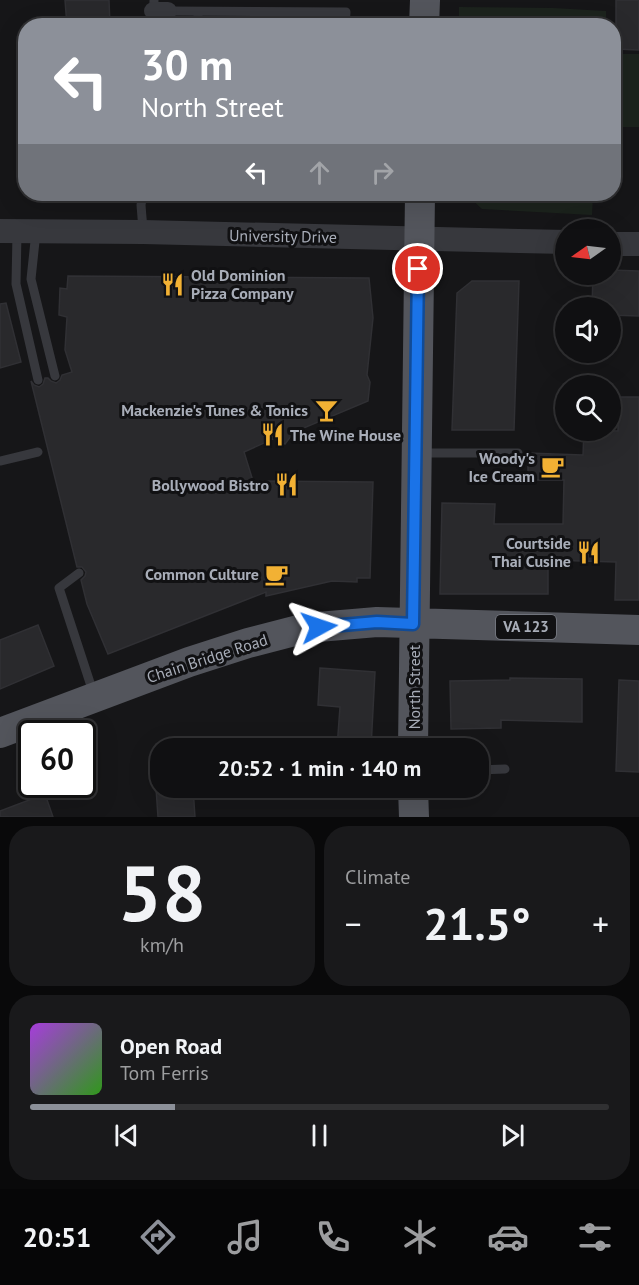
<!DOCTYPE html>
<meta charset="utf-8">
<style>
body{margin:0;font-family:"PT Sans",sans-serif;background:#19191b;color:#f1f3f6;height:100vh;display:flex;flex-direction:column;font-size:22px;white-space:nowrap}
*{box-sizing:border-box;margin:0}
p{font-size:20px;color:#9c9d9f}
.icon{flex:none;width:33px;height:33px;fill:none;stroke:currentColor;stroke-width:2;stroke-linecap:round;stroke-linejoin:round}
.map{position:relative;height:817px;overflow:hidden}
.panel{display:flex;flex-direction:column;gap:9px;padding:9px;background:#09090a;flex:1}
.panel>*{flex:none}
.guide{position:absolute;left:18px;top:18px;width:603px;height:183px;border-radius:24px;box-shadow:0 6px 24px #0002,0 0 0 2px #303032;background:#8c9099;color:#fff;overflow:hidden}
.needle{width:39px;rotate:256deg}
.controls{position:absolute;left:555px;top:219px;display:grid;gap:12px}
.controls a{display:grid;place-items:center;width:66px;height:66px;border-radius:50%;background:#101012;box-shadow:0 6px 24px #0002,0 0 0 2px #303032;font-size:30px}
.speed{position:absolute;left:18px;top:720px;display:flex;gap:12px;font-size:30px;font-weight:700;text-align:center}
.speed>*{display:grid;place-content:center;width:78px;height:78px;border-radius:50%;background:#101012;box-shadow:0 6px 24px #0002,0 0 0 2px #303032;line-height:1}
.speed .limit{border:3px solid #111;border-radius:9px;background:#fff;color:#111}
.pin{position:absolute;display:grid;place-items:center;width:51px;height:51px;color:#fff;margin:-26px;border:3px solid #fff;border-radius:50%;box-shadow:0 2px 6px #0007}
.me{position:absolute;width:66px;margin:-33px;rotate:85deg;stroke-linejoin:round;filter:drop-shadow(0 0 4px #0008)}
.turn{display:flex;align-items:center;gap:21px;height:126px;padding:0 24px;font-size:27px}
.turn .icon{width:78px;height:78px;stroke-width:2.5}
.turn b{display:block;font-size:42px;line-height:51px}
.lanes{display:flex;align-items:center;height:57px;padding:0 24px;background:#0003;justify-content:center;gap:30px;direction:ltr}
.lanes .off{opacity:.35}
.big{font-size:45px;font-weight:800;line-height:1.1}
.panel .card{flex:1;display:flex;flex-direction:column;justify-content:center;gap:9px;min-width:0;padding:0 21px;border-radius:24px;background:#19191b}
.panel .dial{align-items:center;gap:0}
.dial b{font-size:78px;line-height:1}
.song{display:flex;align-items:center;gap:18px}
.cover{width:72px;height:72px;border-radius:9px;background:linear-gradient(135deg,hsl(280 70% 55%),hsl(110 70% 35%))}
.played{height:6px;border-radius:3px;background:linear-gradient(90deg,#8c9099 25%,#303032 25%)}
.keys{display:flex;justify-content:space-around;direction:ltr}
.heat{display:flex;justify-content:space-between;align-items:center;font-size:33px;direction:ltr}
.panel .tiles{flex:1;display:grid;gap:9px;grid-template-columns:1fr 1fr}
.card:last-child{grid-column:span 2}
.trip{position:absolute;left:150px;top:738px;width:339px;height:60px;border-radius:24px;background:#101012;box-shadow:0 6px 24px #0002,0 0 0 2px #303032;font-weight:800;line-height:60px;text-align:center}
.tabs{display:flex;height:96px;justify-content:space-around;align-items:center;background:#060607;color:#9c9d9f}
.tabs .icon{width:42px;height:42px}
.tabs .active{color:#8c9099}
.tabs b{font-size:27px;color:#f1f3f6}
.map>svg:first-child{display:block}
.green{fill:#1c231d}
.building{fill:#29292c;stroke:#303034;stroke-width:1.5}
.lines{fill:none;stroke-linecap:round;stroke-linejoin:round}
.service{stroke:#37383d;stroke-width:9}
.minor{stroke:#37383d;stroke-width:18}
.tertiary{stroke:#37383d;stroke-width:24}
.primary{stroke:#53555c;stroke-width:30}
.route-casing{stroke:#114b97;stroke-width:15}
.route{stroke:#1a73e8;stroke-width:10}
.labels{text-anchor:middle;stroke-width:6;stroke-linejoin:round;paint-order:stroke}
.shield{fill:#111113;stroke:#7b7e86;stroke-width:1.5}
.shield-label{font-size:15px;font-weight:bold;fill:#a8adb8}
.street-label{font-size:16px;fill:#a8adb8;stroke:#111113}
.poi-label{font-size:16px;font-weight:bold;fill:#a8adb8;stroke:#111113;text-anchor:end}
</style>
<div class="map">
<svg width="639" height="817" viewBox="0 0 639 817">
<rect width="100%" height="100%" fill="#161618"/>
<path class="green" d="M 459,7 L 553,8 L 606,11 L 606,25 L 459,25 Z
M 614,54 L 639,54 L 639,127 L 619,127 L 616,144 L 614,144 Z
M 466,194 L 593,194 L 592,215 L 482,209 Z"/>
<path class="building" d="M 65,0 L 109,0 L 110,26 L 67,26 Z
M 616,0 L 639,0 L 639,50 L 616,49 Z
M 610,270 L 639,271 L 639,316 L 610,315 L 610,308 L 592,308 L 593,274 L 610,274 Z
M 68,276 L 369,278 L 373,318 L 367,375 L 370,382 L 368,401 L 294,432 L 285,444 L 275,438 L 244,452 L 253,481 L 373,482 L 370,578 L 357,578 L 357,582 L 332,581 L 266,596 L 266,592 L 108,654 L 87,604 L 81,580 L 85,576 L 86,572 L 82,567 L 77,567 L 31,381 L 34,385 L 39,387 L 43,384 L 45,378 L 48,378 L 51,381 L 56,383 L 60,380 L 62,375 L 72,372 L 65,350 L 67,317 L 59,315 L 60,288 L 67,289 Z
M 472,281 L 519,281 L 514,430 L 452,430 L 457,293 Z
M 6,303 L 21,362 L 0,368 L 0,304 Z
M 618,397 L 639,397 L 639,600 L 615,600 L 616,562 L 548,560 L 548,594 L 440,594 L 442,503 L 495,504 L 494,524 L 563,524 L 564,480 L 528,480 L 528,453 L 583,455 L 584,430 L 618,431 Z
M 38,625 L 54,666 L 0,689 L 0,640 Z
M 320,668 L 375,672 L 371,748 L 337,748 L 340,707 L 318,705 Z
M 510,678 L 582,679 L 582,722 L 501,720 L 501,728 L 451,729 L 450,681 L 510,680 Z
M 619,680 L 639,681 L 639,772 L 616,771 Z
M 156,788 L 193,788 L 195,817 L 158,817 Z
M 45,794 L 53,817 L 0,817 L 0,811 Z"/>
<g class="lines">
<path class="service" d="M 168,11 L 346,12 L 345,26
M 153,26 L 154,0
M 198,26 L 198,12
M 143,194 L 141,205 L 143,230
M 36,232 L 31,279 L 55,376
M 17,233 L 16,284 L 38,380
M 421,453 L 518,453
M 0,461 L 38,452
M 79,573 L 59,588 L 94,695
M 478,770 L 505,769"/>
<path class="minor" d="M 153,11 L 168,11"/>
<path class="tertiary" d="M 0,231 L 143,232 L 566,242
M 610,244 L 639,244"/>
<path class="primary" d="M 424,26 L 425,0
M 0,733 L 189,662 L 248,643 L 306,628 L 377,622 L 639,630
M 413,748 L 420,194
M 413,788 L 414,817"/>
</g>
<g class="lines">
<defs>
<path id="route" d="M 319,627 L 377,622 L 413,624 L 418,269"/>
</defs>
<use href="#route" class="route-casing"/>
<use href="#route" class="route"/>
</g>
<defs>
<symbol id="restaurant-bare" viewBox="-9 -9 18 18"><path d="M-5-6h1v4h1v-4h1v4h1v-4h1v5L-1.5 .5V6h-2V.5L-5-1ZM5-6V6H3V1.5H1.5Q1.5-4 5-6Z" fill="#f2b134" stroke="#111113" stroke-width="2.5" paint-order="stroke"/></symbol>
<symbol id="bar-bare" viewBox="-9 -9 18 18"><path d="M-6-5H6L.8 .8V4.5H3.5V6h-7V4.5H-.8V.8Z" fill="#f2b134" stroke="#111113" stroke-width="2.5" paint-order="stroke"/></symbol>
<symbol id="cafe-bare" viewBox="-9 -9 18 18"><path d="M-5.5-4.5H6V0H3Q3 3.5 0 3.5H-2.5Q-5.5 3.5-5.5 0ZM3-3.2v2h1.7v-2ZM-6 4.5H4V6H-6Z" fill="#f2b134" stroke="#111113" stroke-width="2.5" paint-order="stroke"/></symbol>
</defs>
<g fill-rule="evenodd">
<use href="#restaurant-bare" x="156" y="268" width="33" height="33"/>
<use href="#bar-bare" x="310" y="394" width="33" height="33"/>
<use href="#restaurant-bare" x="256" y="418" width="33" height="33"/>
<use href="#cafe-bare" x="536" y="450" width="33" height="33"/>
<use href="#restaurant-bare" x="270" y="468" width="33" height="33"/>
<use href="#restaurant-bare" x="572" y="536" width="33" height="33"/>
<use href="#cafe-bare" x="260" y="558" width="33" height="33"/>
</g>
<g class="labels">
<rect class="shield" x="496" y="615" width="60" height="24" rx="4.5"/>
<g class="shield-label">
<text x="526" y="632">VA 123</text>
</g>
<g class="street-label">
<text transform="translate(283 236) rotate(1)" y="6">University Drive</text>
<text transform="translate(207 658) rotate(-18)" y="6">Chain Bridge Road</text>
<text transform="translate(414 687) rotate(-90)" y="6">North Street</text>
</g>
<g class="poi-label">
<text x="191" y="281" text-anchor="start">Old Dominion<tspan x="191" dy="18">Pizza Company</tspan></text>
<text x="308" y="416">Mackenzie's Tunes &amp; Tonics</text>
<text x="290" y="441" text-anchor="start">The Wine House</text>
<text x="535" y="464">Woody's<tspan x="535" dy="18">Ice Cream</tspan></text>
<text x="269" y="491">Bollywood Bistro</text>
<text x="571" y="549">Courtside<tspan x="571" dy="18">Thai Cusine</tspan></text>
<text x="259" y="580">Common Culture</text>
</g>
</g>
</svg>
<div class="controls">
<a><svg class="needle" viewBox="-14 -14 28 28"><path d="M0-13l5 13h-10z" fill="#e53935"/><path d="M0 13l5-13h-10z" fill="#9c9d9f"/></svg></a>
<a><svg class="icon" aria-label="sound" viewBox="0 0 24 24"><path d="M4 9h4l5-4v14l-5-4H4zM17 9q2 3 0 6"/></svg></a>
<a><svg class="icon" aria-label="search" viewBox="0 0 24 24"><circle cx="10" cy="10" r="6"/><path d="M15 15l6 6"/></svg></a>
</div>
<div class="speed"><div class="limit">60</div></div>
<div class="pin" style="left:418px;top:269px;background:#d93025"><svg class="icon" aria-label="arrive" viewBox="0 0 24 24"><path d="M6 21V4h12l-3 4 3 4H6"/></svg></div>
<svg class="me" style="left:319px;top:627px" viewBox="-20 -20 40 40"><path d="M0-17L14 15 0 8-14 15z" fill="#1a73e8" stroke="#fff" stroke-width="4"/></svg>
<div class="trip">20:52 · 1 min · 140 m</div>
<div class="guide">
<div class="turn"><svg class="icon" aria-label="left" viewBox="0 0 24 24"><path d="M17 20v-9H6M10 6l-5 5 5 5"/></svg><div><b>30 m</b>North Street</div></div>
<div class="lanes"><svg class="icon" aria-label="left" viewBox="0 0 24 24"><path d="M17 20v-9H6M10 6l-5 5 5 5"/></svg><svg class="icon off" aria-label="ahead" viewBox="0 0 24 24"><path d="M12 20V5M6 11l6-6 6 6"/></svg><svg class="icon off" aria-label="right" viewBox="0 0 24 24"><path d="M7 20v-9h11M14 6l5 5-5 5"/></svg></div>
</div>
</div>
<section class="panel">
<div class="tiles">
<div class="card dial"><b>58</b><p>km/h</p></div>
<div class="card"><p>Climate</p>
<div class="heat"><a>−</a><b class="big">21.5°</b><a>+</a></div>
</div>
<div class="card">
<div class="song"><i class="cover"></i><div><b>Open Road</b><p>Tom Ferris</p></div></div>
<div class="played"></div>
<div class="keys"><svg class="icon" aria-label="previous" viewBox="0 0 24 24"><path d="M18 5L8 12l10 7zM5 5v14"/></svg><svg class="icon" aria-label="pause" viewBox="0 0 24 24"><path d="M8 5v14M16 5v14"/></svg><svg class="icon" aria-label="next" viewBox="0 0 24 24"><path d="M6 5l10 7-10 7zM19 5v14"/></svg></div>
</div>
</div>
</section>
<nav class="tabs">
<b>20:51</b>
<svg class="icon active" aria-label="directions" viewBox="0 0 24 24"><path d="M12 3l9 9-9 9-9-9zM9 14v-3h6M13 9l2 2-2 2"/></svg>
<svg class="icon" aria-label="music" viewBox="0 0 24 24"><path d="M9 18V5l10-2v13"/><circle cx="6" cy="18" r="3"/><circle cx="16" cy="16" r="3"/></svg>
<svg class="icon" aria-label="phone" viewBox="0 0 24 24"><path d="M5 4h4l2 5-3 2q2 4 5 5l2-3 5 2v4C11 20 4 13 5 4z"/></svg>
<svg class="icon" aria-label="climate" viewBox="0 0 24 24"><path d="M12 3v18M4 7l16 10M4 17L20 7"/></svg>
<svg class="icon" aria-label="car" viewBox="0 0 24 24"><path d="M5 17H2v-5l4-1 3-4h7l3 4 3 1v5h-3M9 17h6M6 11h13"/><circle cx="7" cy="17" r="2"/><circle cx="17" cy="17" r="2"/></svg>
<svg class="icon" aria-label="filters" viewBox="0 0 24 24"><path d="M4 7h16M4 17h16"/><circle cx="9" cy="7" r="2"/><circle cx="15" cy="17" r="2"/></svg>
</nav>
